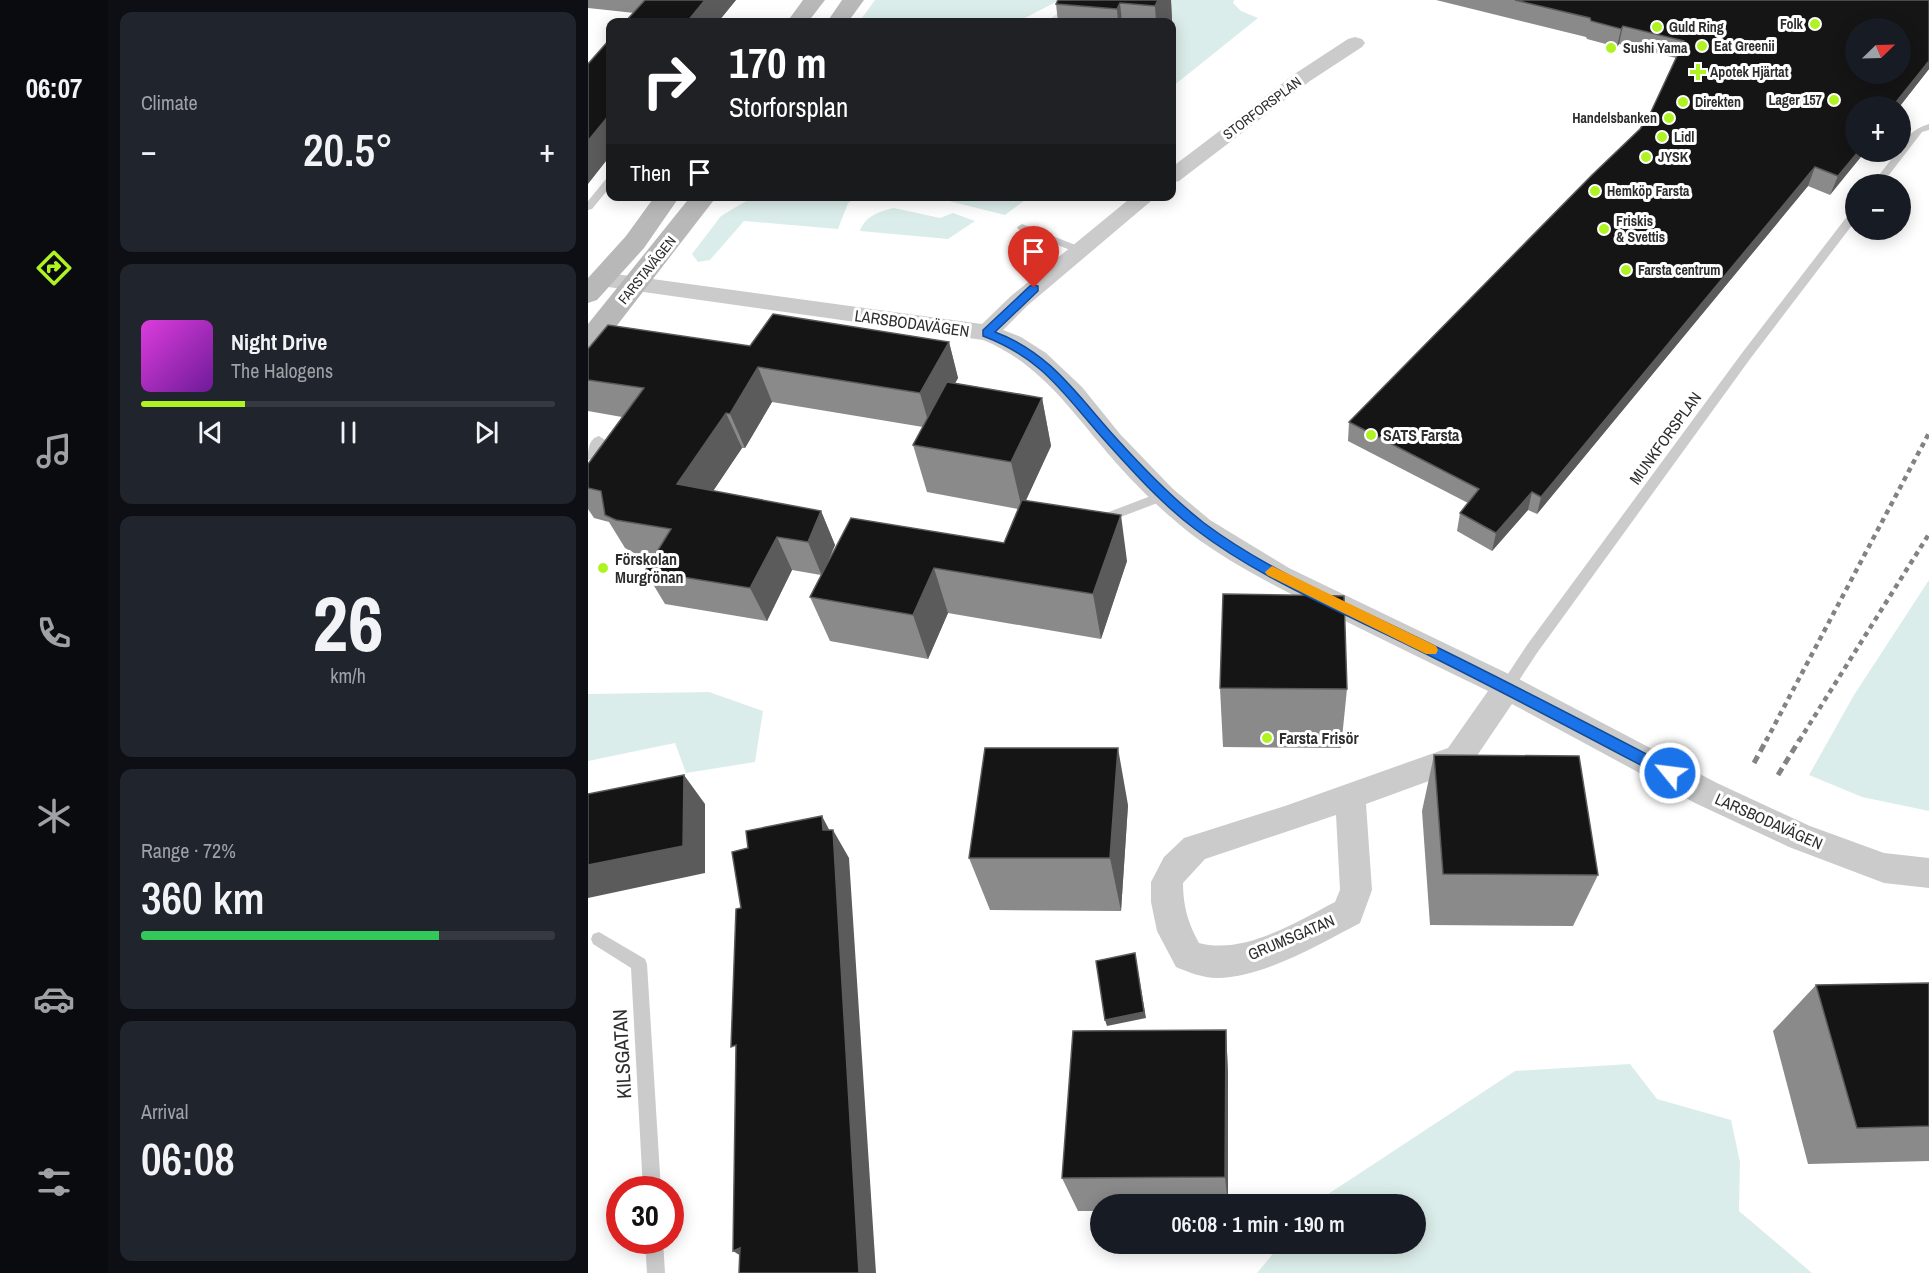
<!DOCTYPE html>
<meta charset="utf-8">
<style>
body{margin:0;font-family:"Archivo Narrow",sans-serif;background:#20242c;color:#f1f3f6;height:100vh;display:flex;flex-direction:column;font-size:22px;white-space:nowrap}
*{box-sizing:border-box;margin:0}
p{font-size:20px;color:#9ea1a6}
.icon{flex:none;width:33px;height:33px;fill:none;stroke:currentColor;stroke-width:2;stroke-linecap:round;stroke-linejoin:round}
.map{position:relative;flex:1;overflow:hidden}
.panel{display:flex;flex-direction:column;gap:12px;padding:12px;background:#0d0f14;width:480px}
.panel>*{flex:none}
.top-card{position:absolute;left:18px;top:18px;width:570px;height:183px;border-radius:12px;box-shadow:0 3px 15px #0003;background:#202124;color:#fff;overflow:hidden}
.needle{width:39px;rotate:67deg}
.fabs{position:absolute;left:1257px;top:18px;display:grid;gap:12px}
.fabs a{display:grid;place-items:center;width:66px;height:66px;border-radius:50%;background:#171b24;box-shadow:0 3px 15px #0003;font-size:30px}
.speed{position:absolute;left:18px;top:1176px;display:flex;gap:12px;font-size:30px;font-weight:700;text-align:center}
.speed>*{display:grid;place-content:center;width:78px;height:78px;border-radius:50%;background:#171b24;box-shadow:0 3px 15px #0003;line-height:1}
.speed .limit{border:9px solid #d22;background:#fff;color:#111}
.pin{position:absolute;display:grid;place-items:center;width:51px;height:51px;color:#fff;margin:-62px -26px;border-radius:50% 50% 50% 0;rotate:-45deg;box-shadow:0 0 6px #0007}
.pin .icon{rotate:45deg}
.me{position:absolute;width:66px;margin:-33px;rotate:299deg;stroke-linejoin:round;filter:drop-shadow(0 0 4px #0008)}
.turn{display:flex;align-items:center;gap:21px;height:126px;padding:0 24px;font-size:27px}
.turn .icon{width:78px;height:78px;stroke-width:2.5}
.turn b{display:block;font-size:42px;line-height:51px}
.then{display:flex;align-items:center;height:57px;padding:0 24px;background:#0003;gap:12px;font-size:22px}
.big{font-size:45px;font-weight:600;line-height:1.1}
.panel .widget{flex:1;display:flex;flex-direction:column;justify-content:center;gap:9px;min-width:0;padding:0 21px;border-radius:12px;background:#20242c}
.panel .dial{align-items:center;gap:0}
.dial b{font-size:78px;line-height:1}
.song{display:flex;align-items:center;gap:18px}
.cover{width:72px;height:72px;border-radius:9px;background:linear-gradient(135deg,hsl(300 70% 55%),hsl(280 70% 35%))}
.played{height:6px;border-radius:3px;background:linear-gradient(90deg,#b0f323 25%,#363941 25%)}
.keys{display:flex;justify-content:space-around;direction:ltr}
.heat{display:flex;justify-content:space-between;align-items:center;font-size:33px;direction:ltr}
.charge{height:9px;border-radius:4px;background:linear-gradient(90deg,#34c759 72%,#363941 0)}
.trip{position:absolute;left:502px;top:1194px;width:336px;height:60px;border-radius:30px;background:#171b24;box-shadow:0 3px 15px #0003;font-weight:600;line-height:60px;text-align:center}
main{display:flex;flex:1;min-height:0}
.menu{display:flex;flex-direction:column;width:108px;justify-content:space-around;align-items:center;background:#090b0e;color:#9ea1a6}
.menu .icon{width:42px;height:42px}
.menu .on{color:#b0f323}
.menu b{font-size:27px;color:#f1f3f6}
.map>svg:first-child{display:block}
.green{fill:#dbedea}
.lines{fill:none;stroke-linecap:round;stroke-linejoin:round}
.lane{fill:#cbcbcb;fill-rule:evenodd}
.street{fill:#cbcbcb;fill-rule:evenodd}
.secondary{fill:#b8b8b8;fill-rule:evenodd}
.rail-far1{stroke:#838383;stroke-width:4.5;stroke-dasharray:5 4.5;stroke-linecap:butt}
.rail{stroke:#838383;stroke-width:5;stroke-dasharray:8 5;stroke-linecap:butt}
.wall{fill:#8a8a8a;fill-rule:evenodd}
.shaded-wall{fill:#5b5b5b}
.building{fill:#151515;stroke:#5b5b5b;stroke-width:1.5;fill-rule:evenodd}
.route{fill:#1a73e8;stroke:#114b97;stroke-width:1.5}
.slow{fill:#f59e0b}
.poi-dot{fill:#b0f323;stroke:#fff;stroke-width:2}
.labels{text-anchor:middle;stroke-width:6;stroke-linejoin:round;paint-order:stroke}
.far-poi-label{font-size:14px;font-weight:bold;fill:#2e2e2e;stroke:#fff;text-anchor:start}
.far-street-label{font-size:14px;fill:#2e2e2e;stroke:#fff}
.street-label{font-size:16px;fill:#2e2e2e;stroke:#fff}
.poi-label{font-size:16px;font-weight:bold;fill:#2e2e2e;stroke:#fff;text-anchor:start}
.near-street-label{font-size:20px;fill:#2e2e2e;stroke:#fff}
</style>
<main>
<nav class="menu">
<b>06:07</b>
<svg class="icon on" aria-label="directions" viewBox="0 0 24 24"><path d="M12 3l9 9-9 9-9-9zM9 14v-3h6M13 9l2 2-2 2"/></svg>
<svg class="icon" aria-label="music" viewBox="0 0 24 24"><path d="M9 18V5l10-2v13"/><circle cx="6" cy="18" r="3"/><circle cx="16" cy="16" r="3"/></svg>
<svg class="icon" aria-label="phone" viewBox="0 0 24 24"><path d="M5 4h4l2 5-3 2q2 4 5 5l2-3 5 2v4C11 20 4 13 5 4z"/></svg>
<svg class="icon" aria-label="climate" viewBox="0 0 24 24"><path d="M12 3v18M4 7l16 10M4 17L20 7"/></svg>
<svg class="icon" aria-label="car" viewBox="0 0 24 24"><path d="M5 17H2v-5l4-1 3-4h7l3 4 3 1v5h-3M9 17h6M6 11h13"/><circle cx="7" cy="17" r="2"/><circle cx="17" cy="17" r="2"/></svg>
<svg class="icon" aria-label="filters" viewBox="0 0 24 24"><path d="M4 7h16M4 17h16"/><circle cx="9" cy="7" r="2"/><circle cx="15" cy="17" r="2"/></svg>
</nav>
<section class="panel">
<div class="widget"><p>Climate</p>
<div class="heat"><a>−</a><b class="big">20.5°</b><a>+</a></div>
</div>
<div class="widget">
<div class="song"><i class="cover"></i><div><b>Night Drive</b><p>The Halogens</p></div></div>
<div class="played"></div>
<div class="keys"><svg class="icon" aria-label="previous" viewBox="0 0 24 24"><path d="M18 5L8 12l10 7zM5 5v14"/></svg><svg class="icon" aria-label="pause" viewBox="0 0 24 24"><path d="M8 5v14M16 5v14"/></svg><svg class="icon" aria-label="next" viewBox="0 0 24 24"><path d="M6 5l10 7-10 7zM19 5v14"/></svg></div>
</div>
<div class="widget dial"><b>26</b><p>km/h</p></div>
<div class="widget"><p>Range · 72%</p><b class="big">360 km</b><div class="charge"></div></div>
<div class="widget"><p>Arrival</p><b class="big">06:08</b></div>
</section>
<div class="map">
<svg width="1341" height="1273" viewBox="0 0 1341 1273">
<rect width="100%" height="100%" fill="#fff"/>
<path class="green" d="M 287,0 L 472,0 L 429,22 L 271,22 Z
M 490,0 L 646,0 L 645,3 L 653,11 L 670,18 L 584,87 L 584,22 L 457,22 Z
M 165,197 L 165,196 L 269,197 L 260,203 L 250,229 L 156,221 L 122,260 L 110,262 L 104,254 L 133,216 Z
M 362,197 L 441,197 L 417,215 L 361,201 Z
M 306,208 L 352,218 L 365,213 L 387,221 L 360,239 L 272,231 C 277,216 292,211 306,208 Z
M 1341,580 L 1341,811 L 1274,797 L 1221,775 L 1266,695 Z
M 121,692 L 175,711 L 167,762 L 98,773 L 87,743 L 0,761 L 0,694 Z
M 1042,1064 L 1069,1099 L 1143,1120 L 1152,1162 L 1151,1211 L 1224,1273 L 669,1273 L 693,1244 L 828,1244 L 828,1204 L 725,1204 L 927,1071 Z"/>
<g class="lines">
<path class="lane" d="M 1341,124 L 1341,130 L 1334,132 L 1294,184 L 1284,184 L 1309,152 L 1312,152 C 1314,137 1328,128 1341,124 Z
M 22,178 L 22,187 L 4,209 L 0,210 L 0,201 L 18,179 Z
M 1268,209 L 1268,220 L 1162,359 L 949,653 L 924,691 L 919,693 L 914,691 L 912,687 L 914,683 L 939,645 L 1154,353 L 1264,210 Z
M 434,224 L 495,248 L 496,250 L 491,253 L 487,252 L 430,229 L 429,227 Z
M 11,436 L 17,440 L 4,459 L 0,460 C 0,451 0,439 11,436 Z
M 576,491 L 580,493 L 582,496 L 580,499 L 509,526 L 503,521 L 505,518 Z
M 11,932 L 57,959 L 59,964 L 73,1190 L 55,1190 L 43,968 L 5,944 L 3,939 L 5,934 Z
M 57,1240 L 75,1240 L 77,1273 L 59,1273 Z"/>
<path class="street" d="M 767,37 L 774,39 L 777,43 L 774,47 L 722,81 L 591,181 L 584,183 L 584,167 L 708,73 L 760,39 Z
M 545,196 L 569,196 L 439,306 L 415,330 L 433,337 L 458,353 L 494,387 L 532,434 L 585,489 L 622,520 L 701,568 L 929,678 L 1129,783 L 1222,826 L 1296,853 L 1341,858 L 1341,888 L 1296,883 L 1201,847 L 1107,803 L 924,704 L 882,766 L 778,804 L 784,890 L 772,923 C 730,945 676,977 629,978 C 615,978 600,972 588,967 L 569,931 L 563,902 L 563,882 L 576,857 L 596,838 L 697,806 L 860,748 L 900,691 C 849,666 799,642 749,617 C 699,592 647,567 603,534 C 570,508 539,477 512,444 C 478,403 447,361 395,340 L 13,286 L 5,284 L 2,279 L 5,274 L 13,272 L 394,324 L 423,296 ZM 748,815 L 752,890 L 747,902 C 708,922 657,955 611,943 C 600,923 595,906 595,883 L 617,859 Z"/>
<path class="secondary" d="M 215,0 L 237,0 L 220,22 L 199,22 Z
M 254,0 L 276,0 L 260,22 L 239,22 Z
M 67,196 L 92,196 L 56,248 L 9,300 L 0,303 L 0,278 L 38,236 Z
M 103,196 L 129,196 L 10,350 L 0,352 L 0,324 Z"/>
<path class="rail-far1" d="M 1178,741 L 1341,433
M 1211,741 L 1341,534"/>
<path class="rail" d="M 1166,763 L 1179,739
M 1190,775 L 1212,739"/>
</g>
<path class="wall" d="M 0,0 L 148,0 L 130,22 L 0,8 Z
M 583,0 L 585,41 L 584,22 L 470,22 L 468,4 Z
M 848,0 L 1341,0 L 1341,69 L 1312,106 L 1268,106 L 1268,152 L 1242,195 L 1220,186 L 949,514 L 940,510 L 904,551 L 869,531 L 872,513 L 880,503 L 760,441 L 761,422 L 1052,129 L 1062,114 L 1088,58 L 1031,44 L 1029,47 L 999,39 L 998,37 Z
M 361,342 L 370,378 L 367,383 L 454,398 L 463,446 L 438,500 L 539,561 L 513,639 L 360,613 L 340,659 L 242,641 L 222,597 L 233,575 L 204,570 L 179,621 L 77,604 L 57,571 L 66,557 L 48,554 L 37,548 L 21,522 L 6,518 L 0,509 L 0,464 L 34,417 L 0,411 L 0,349 ZM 184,402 L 335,427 L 325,445 L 339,492 L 430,509 L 416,543 L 239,564 L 247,545 L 233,511 L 125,491 L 154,448 L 157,448 Z
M 632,688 L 759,689 L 753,748 L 635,747 Z
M 846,755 L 1010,875 L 985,926 L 842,925 L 834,811 Z
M 540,805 L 533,911 L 402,910 L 381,858 Z
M 1341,983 L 1341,1161 L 1220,1164 L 1185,1031 L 1228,985 Z
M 638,1030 L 640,1073 L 640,1204 L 513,1204 L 513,1211 L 490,1211 L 474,1178 Z"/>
<path class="shaded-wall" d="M 117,0 L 148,0 L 130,22 L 99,22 Z
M 570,0 L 583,0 L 585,41 L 584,44 L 584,22 L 568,22 L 567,6 Z
M 532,3 L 534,22 L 530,22 L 529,9 Z
M 1035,26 L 1031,44 L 1029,47 L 1033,29 Z
M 1341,61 L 1341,69 L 1312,106 L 1305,106 Z
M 22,114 L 22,156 L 0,184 L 0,141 Z
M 1270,152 L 1277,152 L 1242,195 L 1250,176 Z
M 1227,167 L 1220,186 L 949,514 L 953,497 Z
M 361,342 L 370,378 L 342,428 L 332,393 Z
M 170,367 L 184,402 L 157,448 L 142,414 Z
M 454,398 L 463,446 L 434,509 L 423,462 Z
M 138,413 L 154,448 L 107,518 L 89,484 Z
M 944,492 L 940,510 L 904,551 L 908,533 Z
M 233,511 L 247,545 L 234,576 L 220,542 Z
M 533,515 L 539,561 L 513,639 L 505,594 Z
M 189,537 L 204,570 L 179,621 L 162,588 Z
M 346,568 L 360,613 L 340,659 L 325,615 Z
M 530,748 L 540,805 L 533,911 L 522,858 Z
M 96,775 L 117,804 L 117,873 L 0,898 L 0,865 Z
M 234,816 L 245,837 L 245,830 L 261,858 L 288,1273 L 271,1273 Z
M 547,953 L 558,1018 L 519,1026 L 517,1020 Z
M 638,1030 L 640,1073 L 640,1204 L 637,1177 Z
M 152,1248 L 169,1266 L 145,1251 Z"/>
<path class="building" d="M 57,0 L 117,0 L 99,22 L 37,22 Z
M 470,0 L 570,0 L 567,6 L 532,3 L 529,9 L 468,4 Z
M 927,0 L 1341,0 L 1341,61 L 1305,106 L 1268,106 L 1268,152 L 1270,152 L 1250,176 L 1227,167 L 953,497 L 944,492 L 908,533 L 872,513 L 891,489 L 761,422 L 1004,175 L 1052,129 L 1062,114 L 1096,41 L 1035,26 L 1033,29 L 1003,21 L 1002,18 ZM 1268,28 L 1312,28 L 1312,74 L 1268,74 Z
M 22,39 L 22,114 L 0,141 L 0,64 Z
M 185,314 L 361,342 L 332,393 L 170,367 L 142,414 L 138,413 L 89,484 L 233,511 L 220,542 L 189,537 L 162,588 L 57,571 L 83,529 L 28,520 L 17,515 L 13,491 L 0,488 L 0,464 L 56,388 L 0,380 L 0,349 L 20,325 L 162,346 Z
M 359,382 L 454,398 L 423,462 L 325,445 Z
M 434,500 L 533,515 L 505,594 L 346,568 L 325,615 L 222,597 L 263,518 L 416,543 Z
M 635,594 L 756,596 L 759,689 L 632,688 Z
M 397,748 L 530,748 L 522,858 L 381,858 Z
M 846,755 L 991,756 L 1010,875 L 855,874 Z
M 96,775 L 95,846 L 0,865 L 0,794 Z
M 234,816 L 235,830 L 245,830 L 271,1273 L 151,1273 L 152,1248 L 145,1251 L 148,1045 L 143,1047 L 148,909 L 153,908 L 144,852 L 160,848 L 158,831 Z
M 547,953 L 556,1012 L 517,1020 L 508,961 Z
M 1341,983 L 1341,1126 L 1269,1128 L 1228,985 Z
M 638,1030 L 637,1177 L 474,1178 L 485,1031 Z"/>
<path class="route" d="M 446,285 L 450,286 L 450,291 L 407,332 C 463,353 489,395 528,438 C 555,468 584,498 616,523 C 680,571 757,602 828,637 C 915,679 1001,724 1087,769 L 1089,773 L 1087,778 L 1082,780 L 1077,778 C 992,733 908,688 822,646 C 751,611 671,578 607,529 C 575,505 547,474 520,444 C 477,397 458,360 395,336 L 395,330 L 442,286 Z"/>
<path class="slow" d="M 684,566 L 848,646 L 850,650 L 848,654 L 838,654 L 679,575 L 677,572 Z"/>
<g class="poi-dot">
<circle cx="1227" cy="24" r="6"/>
<circle cx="1069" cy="27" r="6"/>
<circle cx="1114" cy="46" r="6"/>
<circle cx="1023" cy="48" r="6"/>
<path d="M1107 63h6v6h6v6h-6v6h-6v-6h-6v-6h6z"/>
<circle cx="1246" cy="100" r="6"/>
<circle cx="1095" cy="102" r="6"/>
<circle cx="1081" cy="118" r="6"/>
<circle cx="1074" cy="137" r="6"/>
<circle cx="1058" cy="157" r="6"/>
<circle cx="1007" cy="191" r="6"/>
<circle cx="1016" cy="229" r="6"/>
<circle cx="1038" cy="270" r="6"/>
<circle cx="783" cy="435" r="6"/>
<circle cx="15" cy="568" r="6"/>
<circle cx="679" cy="738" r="6"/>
</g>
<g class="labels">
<g class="far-poi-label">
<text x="1215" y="29" text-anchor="end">Folk</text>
<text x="1081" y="32">Guld Ring</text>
<text x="1126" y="51">Eat Greenii</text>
<text x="1035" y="53">Sushi Yama</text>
<text x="1122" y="77">Apotek Hjärtat</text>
<text x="1234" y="105" text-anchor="end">Lager 157</text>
<text x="1107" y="107">Direkten</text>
<text x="1069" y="123" text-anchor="end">Handelsbanken</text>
<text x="1086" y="142">Lidl</text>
<text x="1070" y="162">JYSK</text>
<text x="1019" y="196">Hemköp Farsta</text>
<text x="1028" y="226">Friskis<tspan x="1028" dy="16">&amp; Svettis</tspan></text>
<text x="1050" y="275">Farsta centrum</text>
</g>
<g class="far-street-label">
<text transform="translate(674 108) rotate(-37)" y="5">STORFORSPLAN</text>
<text transform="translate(59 270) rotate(-51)" y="5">FARSTAVÄGEN</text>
</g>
<g class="street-label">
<text transform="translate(324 323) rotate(8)" y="6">LARSBODAVÄGEN</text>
<text transform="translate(1077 438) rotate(-54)" y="6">MUNKFORSPLAN</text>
<text transform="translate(1181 821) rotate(24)" y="6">LARSBODAVÄGEN</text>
<text transform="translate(703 937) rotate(-23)" y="6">GRUMSGATAN</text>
</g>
<g class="poi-label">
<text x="795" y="441">SATS Farsta</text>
<text x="27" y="565">Förskolan<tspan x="27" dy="18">Murgrönan</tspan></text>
<text x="691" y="744">Farsta Frisör</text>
</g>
<g class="near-street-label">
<text transform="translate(34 1054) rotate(-93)" y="7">KILSGATAN</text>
</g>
</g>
</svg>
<div class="fabs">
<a><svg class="needle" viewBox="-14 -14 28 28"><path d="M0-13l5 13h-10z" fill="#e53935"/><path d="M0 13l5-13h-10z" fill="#9ea1a6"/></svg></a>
<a>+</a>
<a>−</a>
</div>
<div class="speed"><div class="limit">30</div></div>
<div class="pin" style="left:446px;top:288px;background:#d93025"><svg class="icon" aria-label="arrive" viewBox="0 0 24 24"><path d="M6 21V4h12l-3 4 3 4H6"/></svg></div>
<svg class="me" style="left:1082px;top:773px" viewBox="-20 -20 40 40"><circle r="17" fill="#1a73e8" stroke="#fff" stroke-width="3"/><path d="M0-11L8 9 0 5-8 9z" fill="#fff"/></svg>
<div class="trip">06:08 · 1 min · 190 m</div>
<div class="top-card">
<div class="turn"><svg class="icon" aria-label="right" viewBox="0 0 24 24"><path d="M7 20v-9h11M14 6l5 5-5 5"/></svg><div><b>170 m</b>Storforsplan</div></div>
<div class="then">Then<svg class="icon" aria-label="arrive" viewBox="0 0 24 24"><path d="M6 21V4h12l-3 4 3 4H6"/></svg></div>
</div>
</div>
</main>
